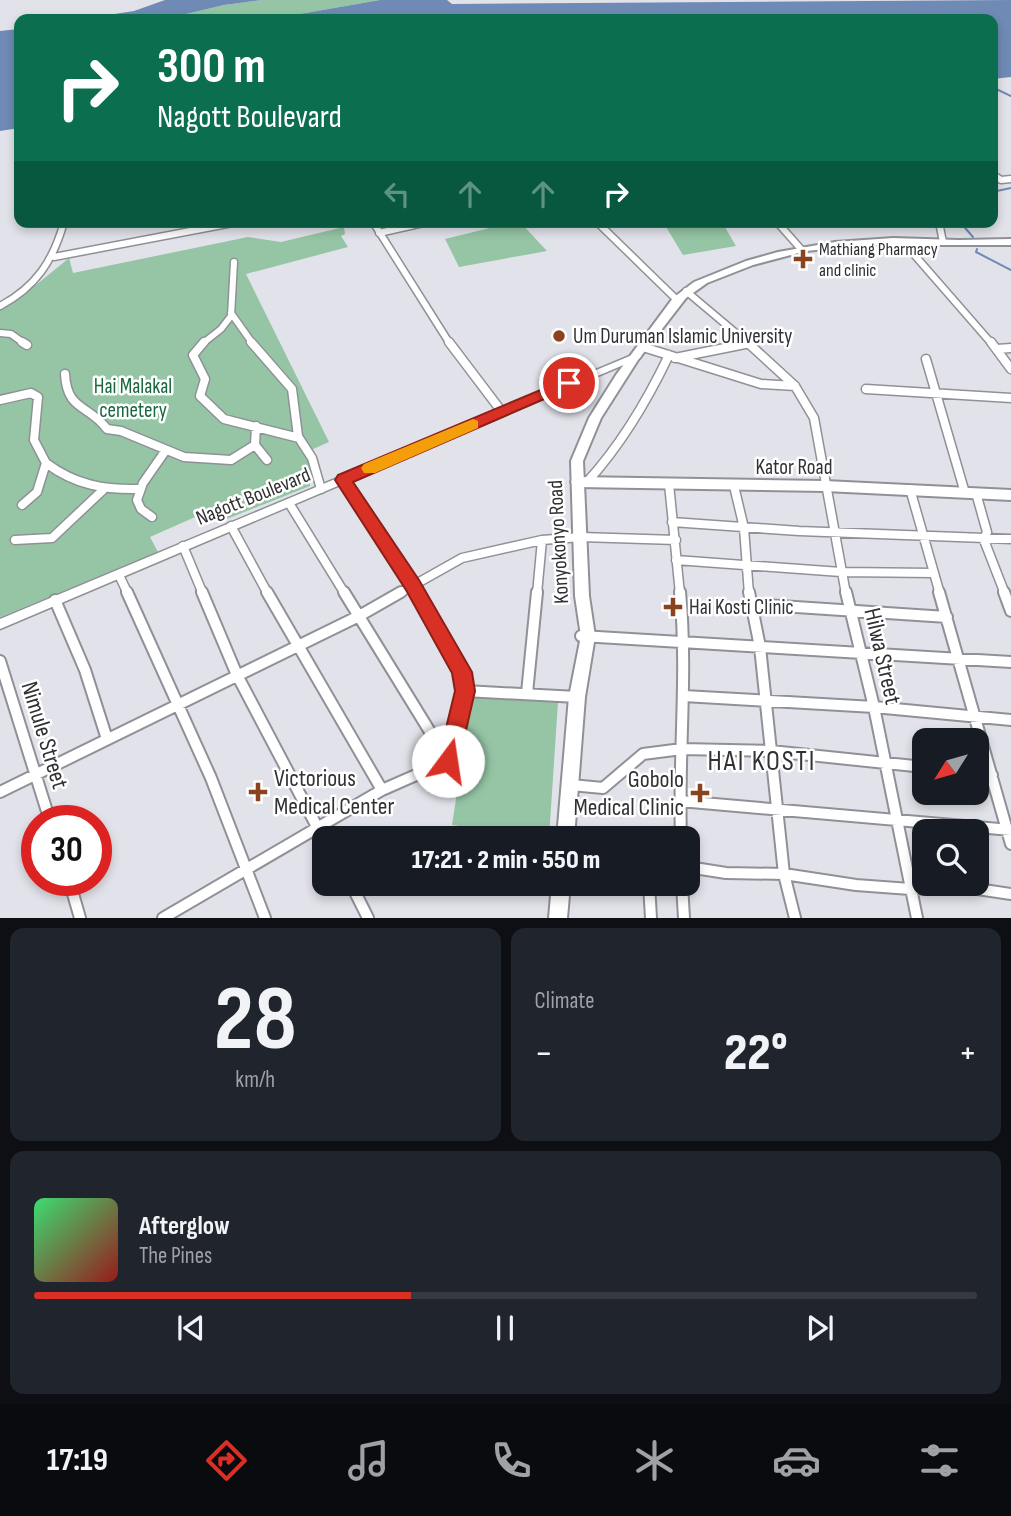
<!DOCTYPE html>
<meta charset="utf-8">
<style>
body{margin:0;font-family:"Sofia Sans Condensed",sans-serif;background:#20242c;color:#f1f3f6;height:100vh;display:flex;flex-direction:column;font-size:26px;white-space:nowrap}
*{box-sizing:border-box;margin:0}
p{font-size:23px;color:#9ea1a6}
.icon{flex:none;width:38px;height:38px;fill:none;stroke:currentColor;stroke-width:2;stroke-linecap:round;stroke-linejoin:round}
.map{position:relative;height:918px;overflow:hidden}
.sheet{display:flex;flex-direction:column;gap:10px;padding:10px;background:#0d0f14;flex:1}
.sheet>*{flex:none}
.hud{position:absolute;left:14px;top:14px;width:984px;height:214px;border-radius:14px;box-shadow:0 4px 10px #0003;background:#0b6e4f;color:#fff;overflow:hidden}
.needle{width:46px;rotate:233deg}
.buttons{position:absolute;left:912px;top:728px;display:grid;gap:14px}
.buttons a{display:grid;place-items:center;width:77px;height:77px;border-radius:14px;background:#171b24;box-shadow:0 4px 10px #0003;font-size:35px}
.speed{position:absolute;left:21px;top:805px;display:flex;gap:14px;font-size:35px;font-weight:700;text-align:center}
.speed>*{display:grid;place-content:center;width:91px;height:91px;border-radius:50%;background:#171b24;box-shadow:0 4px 10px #0003;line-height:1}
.speed .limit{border:10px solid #d22;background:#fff;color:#111}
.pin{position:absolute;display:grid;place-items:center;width:60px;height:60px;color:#fff;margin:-30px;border:4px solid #fff;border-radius:50%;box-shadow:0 2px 7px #0007}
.me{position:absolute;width:77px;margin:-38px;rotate:14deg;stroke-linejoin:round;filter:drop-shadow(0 0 5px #0008)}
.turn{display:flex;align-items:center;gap:24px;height:147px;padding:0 28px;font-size:32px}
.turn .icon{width:91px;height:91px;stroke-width:2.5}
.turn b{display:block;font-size:49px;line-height:60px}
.lanes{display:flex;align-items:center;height:66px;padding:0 28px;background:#0003;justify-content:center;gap:35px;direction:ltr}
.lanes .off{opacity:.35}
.big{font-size:52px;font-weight:800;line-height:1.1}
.sheet .widget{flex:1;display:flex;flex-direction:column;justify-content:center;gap:10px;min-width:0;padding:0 24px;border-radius:14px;background:#20242c}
.sheet .dial{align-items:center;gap:0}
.dial b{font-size:91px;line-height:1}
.song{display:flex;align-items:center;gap:21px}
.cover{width:84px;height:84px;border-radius:10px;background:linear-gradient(135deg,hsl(140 70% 55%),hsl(0 70% 35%))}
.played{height:7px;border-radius:4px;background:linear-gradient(90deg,#d93025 40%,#363941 40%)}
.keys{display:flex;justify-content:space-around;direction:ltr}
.heat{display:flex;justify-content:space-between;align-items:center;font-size:38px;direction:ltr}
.sheet .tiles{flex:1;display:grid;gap:10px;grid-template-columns:1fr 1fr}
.widget:last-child{grid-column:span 2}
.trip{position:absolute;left:312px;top:826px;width:388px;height:70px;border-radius:14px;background:#171b24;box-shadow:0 4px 10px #0003;font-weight:800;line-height:70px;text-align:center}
.dock{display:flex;height:112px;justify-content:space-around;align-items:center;background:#090b0e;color:#9ea1a6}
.dock .icon{width:49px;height:49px}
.dock .current{color:#d93025}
.dock b{font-size:32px;color:#f1f3f6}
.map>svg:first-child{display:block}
.green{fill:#95c5a5}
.water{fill:#6f8ab4}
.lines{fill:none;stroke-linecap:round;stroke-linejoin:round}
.stream{stroke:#6f8ab4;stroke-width:2}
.minor-far2-casing{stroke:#909197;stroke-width:9}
.minor-far1-casing{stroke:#909197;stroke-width:11}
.minor-casing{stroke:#909197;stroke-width:14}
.tertiary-casing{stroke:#909197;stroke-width:3}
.secondary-casing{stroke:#909197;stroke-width:4}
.primary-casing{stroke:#909197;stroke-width:4}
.minor-far2{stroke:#fff;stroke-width:6}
.minor-far1{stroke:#fff;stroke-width:8}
.minor{stroke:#fff;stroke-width:10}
.tertiary{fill:#fff;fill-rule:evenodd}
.secondary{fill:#fff;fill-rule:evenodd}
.primary{fill:#fff;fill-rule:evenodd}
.route{fill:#d93025;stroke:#8d1f18;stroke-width:2}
.slow{fill:#f59e0b}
.poi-dot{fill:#8a431f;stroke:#fff;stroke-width:2.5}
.labels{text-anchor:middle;stroke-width:5;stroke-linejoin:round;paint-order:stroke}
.far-poi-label{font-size:18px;fill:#313134;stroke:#fff;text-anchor:start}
.poi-label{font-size:21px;fill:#313134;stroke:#fff;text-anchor:start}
.park-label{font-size:21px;fill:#18683e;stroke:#fff}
.street-label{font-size:21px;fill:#313134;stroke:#fff}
.near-street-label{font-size:24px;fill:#313134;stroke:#fff}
.near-poi-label{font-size:24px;fill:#313134;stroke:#fff;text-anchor:start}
.near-neighbourhood-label{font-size:28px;letter-spacing:2px;fill:#313134;stroke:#fff}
</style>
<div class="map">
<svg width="1011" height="918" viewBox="0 0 1011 918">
<rect width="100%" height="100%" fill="#e2e3ea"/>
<path class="green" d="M 262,0 L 380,0 L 271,19 L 165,19 L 224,5 Z
M 514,222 L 520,222 L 547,251 L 459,267 L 445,239 Z
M 663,222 L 722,222 L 736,246 L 683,255 Z
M 344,227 L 345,234 L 341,236 L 348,247 L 246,274 L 329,442 L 311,450 L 310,486 L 219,522 L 211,510 L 150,537 L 158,552 L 0,617 L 0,308 L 36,285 L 69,258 L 73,273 L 248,237 L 281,242 Z
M 472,695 L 558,702 L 549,838 L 452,825 Z"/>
<path class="water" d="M 165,0 L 262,0 L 224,5 L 165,19 L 82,19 L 134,11 Z
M 380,0 L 447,0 L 452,4 L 1011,0 L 1011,77 L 992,79 L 992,19 L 271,19 Z
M 19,29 L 19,128 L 0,131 L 0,31 Z"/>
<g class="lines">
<path class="stream" d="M 992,87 L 1011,96
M 992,192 L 1011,188
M 960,222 L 973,237
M 977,249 L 976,252 L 1011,270"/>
<defs>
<path id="minor-far2" d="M 992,174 L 1001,180 L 1011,179
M 373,222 L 450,344
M 597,222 L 677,300
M 777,222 L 800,248
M 939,222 L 943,242
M 379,233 L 428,222
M 904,243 L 992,344
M 54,257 L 238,222
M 686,291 L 749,344
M 0,306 C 36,287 53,261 64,222
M 231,313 L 253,344
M 0,333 L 11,334 L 25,344
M 202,344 L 221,329 L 231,316 L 234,262"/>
<path id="minor-far1" d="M 22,342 L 27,345
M 204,342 L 193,355 L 205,379 L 200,396 L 224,419 L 299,438 L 312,458 L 321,489
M 251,342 L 292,389 L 298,436
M 449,342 L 502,412
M 747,342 L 795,386 L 814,418 L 846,594
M 991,342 L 1011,369
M 643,347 L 761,384 L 795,386
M 997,349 L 1011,348
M 675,358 L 745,344
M 926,359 L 965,493
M 65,374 C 67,411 88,404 107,429 L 121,431 L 184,457 L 231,460 L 255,445
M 866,389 L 1011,398
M 0,400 L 31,393 L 38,397 L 34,440 L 46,463 L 37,492 L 22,505
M 256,426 L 255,445 L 267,460
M 46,463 C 75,485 105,490 140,489
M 343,479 L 418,594
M 587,482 C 620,446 648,399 669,355
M 669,484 L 680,594
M 734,486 L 744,528 L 749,594
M 910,489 L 940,594
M 976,493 L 987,532 L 984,540 L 1005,594
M 289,503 L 345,594
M 152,517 L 141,509 L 137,500 L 143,483 L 166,450
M 672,522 L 799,531 L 1011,539
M 231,526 L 268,594
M 15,540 L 52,538 L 103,490
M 183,546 L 203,594
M 676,560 L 841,572 L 934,573
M 119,575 L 128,594
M 398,594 L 462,558 L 542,540
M 537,594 L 542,540 L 581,537 L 676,540"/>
<path id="minor" d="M 127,592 L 211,778 L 265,918
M 202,592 L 237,675 L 324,840
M 267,592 L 382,790
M 344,592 L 448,761
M 680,592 C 688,674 678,756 681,838
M 749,592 L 760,647 L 784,874 L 795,918
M 846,592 L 874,707 L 917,918
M 939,592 L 1011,844
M 1004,592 L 1011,611
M 55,600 L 85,670 L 107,739
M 750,604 L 947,617
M 581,636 L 1011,662
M 0,661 L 50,821
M 465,691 L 577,697
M 527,693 L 537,592
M 684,696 L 874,707 L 1011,720
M 976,773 L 992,775
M 571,785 L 603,788 L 643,754 L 682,749 L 771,751 L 924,767
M 0,792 L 359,616 L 401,592
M 680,801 L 1011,830
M 688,867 L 726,873 L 784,874 L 856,885 L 910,889 L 964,887 L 1011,894
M 69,880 L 80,918
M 351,884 L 368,918
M 649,884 L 651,918
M 682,884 L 684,918
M 163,918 L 382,790 L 448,761 L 465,691 L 462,672 L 417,592"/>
<path id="tertiary" d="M 637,353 L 640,354 L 641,356 L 640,358 L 0,629 L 0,619 Z"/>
<path id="secondary" d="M 577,477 L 825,481 L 1011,490 L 1011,500 L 825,491 L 577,487 L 573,485 L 571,482 L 573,479 Z"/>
<path id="primary" d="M 893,238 L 959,240 L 1011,239 L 1011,245 L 864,245 L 806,251 L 753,265 L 707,283 L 686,298 L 638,360 L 601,418 L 583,461 L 589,596 L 595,636 L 585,697 L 574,838 L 557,838 L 569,697 L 581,636 L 575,596 L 571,461 L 589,418 L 616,375 L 673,298 L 694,282 L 746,261 L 778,252 L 835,242 Z
M 552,884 L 570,884 L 567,918 L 549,918 Z"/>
</defs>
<use href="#minor-far2" class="minor-far2-casing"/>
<use href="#minor-far1" class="minor-far1-casing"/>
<use href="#minor" class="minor-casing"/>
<use href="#tertiary" class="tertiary-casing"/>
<use href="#secondary" class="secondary-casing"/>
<use href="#primary" class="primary-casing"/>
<use href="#minor-far2" class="minor-far2"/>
<use href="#minor-far1" class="minor-far1"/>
<use href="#minor" class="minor"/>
<use href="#tertiary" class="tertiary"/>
<use href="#secondary" class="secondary"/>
<use href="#primary" class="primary"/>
</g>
<path class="route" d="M 569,378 L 574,379 L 574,386 L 353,482 L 419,580 L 472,672 L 475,691 L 459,761 L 456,768 L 448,771 L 441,768 L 438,761 L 455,691 L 452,673 L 406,590 L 335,480 L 338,475 Z"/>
<path class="slow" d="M 473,419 L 478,421 L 478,428 L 375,473 L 364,473 L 361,468 L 364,464 Z"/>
<g class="poi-dot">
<path d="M799.5 248.5h7v7h7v7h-7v7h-7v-7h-7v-7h7z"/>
<circle cx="559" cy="336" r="7"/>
<path d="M669.5 596.5h7v7h7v7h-7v7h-7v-7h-7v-7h7z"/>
<path d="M254.5 781.5h7v7h7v7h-7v7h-7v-7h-7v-7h7z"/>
<path d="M696.5 782.5h7v7h7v7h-7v7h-7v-7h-7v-7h7z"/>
</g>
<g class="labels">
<g class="far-poi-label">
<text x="819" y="255">Mathiang Pharmacy<tspan x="819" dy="21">and clinic</tspan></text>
</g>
<g class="poi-label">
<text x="573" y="343">Um Duruman Islamic University</text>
<text x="689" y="614">Hai Kosti Clinic</text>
</g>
<g class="park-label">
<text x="133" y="393">Hai Malakal<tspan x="133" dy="24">cemetery</tspan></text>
</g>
<g class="street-label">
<text x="794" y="474">Kator Road</text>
<text transform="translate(253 496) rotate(-22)" y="7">Nagott Boulevard</text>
<text transform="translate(558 542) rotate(-93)" y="7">Konyokonyo Road</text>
</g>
<g class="near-street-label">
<text transform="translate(883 656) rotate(77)" y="8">Hilwa Street</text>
<text transform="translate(45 735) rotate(73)" y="8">Nimule Street</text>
</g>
<g class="near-poi-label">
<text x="274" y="786">Victorious<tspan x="274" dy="28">Medical Center</tspan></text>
<text x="684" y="787" text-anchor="end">Gobolo<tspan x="684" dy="28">Medical Clinic</tspan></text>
</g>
<g class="near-neighbourhood-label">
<text x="762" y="770">HAI KOSTI</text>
</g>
</g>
</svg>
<div class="buttons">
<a><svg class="needle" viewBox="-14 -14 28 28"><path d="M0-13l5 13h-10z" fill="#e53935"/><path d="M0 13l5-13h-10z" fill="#9ea1a6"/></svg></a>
<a><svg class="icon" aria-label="search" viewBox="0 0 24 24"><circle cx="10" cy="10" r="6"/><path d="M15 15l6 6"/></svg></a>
</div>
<div class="speed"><div class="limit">30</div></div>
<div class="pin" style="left:569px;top:383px;background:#d93025"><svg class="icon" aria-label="arrive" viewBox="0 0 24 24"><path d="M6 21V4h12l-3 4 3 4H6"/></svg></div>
<svg class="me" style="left:448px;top:761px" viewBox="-20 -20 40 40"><circle r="19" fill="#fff"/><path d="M0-13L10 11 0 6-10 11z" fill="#d93025"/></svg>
<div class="trip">17:21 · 2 min · 550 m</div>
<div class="hud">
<div class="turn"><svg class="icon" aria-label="right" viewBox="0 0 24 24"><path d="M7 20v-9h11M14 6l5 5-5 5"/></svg><div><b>300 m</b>Nagott Boulevard</div></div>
<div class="lanes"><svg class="icon off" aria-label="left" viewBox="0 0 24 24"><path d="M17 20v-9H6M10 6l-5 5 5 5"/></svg><svg class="icon off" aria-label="ahead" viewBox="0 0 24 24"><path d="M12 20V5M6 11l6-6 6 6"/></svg><svg class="icon off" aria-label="ahead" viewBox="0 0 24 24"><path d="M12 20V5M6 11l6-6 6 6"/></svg><svg class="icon" aria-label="right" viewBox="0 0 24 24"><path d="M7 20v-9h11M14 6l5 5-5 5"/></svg></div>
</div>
</div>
<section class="sheet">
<div class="tiles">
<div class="widget dial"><b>28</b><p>km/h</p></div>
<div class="widget"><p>Climate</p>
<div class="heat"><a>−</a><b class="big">22°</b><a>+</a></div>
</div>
<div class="widget">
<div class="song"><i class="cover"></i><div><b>Afterglow</b><p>The Pines</p></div></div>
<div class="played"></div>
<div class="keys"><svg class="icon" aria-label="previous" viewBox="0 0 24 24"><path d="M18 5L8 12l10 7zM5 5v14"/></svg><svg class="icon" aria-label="pause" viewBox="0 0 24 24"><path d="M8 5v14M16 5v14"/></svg><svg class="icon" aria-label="next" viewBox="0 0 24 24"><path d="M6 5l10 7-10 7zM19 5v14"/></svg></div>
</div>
</div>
</section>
<nav class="dock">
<b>17:19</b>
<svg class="icon current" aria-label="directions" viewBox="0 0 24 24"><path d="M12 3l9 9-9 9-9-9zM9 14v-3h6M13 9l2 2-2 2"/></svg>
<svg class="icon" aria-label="music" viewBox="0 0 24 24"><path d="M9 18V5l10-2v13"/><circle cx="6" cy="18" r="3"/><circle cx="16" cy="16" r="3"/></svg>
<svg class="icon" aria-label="phone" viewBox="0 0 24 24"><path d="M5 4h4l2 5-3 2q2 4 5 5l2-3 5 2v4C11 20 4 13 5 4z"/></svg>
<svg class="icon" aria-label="climate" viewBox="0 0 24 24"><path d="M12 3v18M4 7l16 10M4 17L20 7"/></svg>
<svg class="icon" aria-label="car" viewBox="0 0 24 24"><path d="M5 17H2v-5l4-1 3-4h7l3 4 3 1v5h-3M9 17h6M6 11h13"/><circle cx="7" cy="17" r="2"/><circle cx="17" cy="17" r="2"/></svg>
<svg class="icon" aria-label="filters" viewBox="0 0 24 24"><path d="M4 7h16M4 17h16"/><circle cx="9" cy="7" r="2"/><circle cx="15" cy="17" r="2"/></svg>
</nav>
